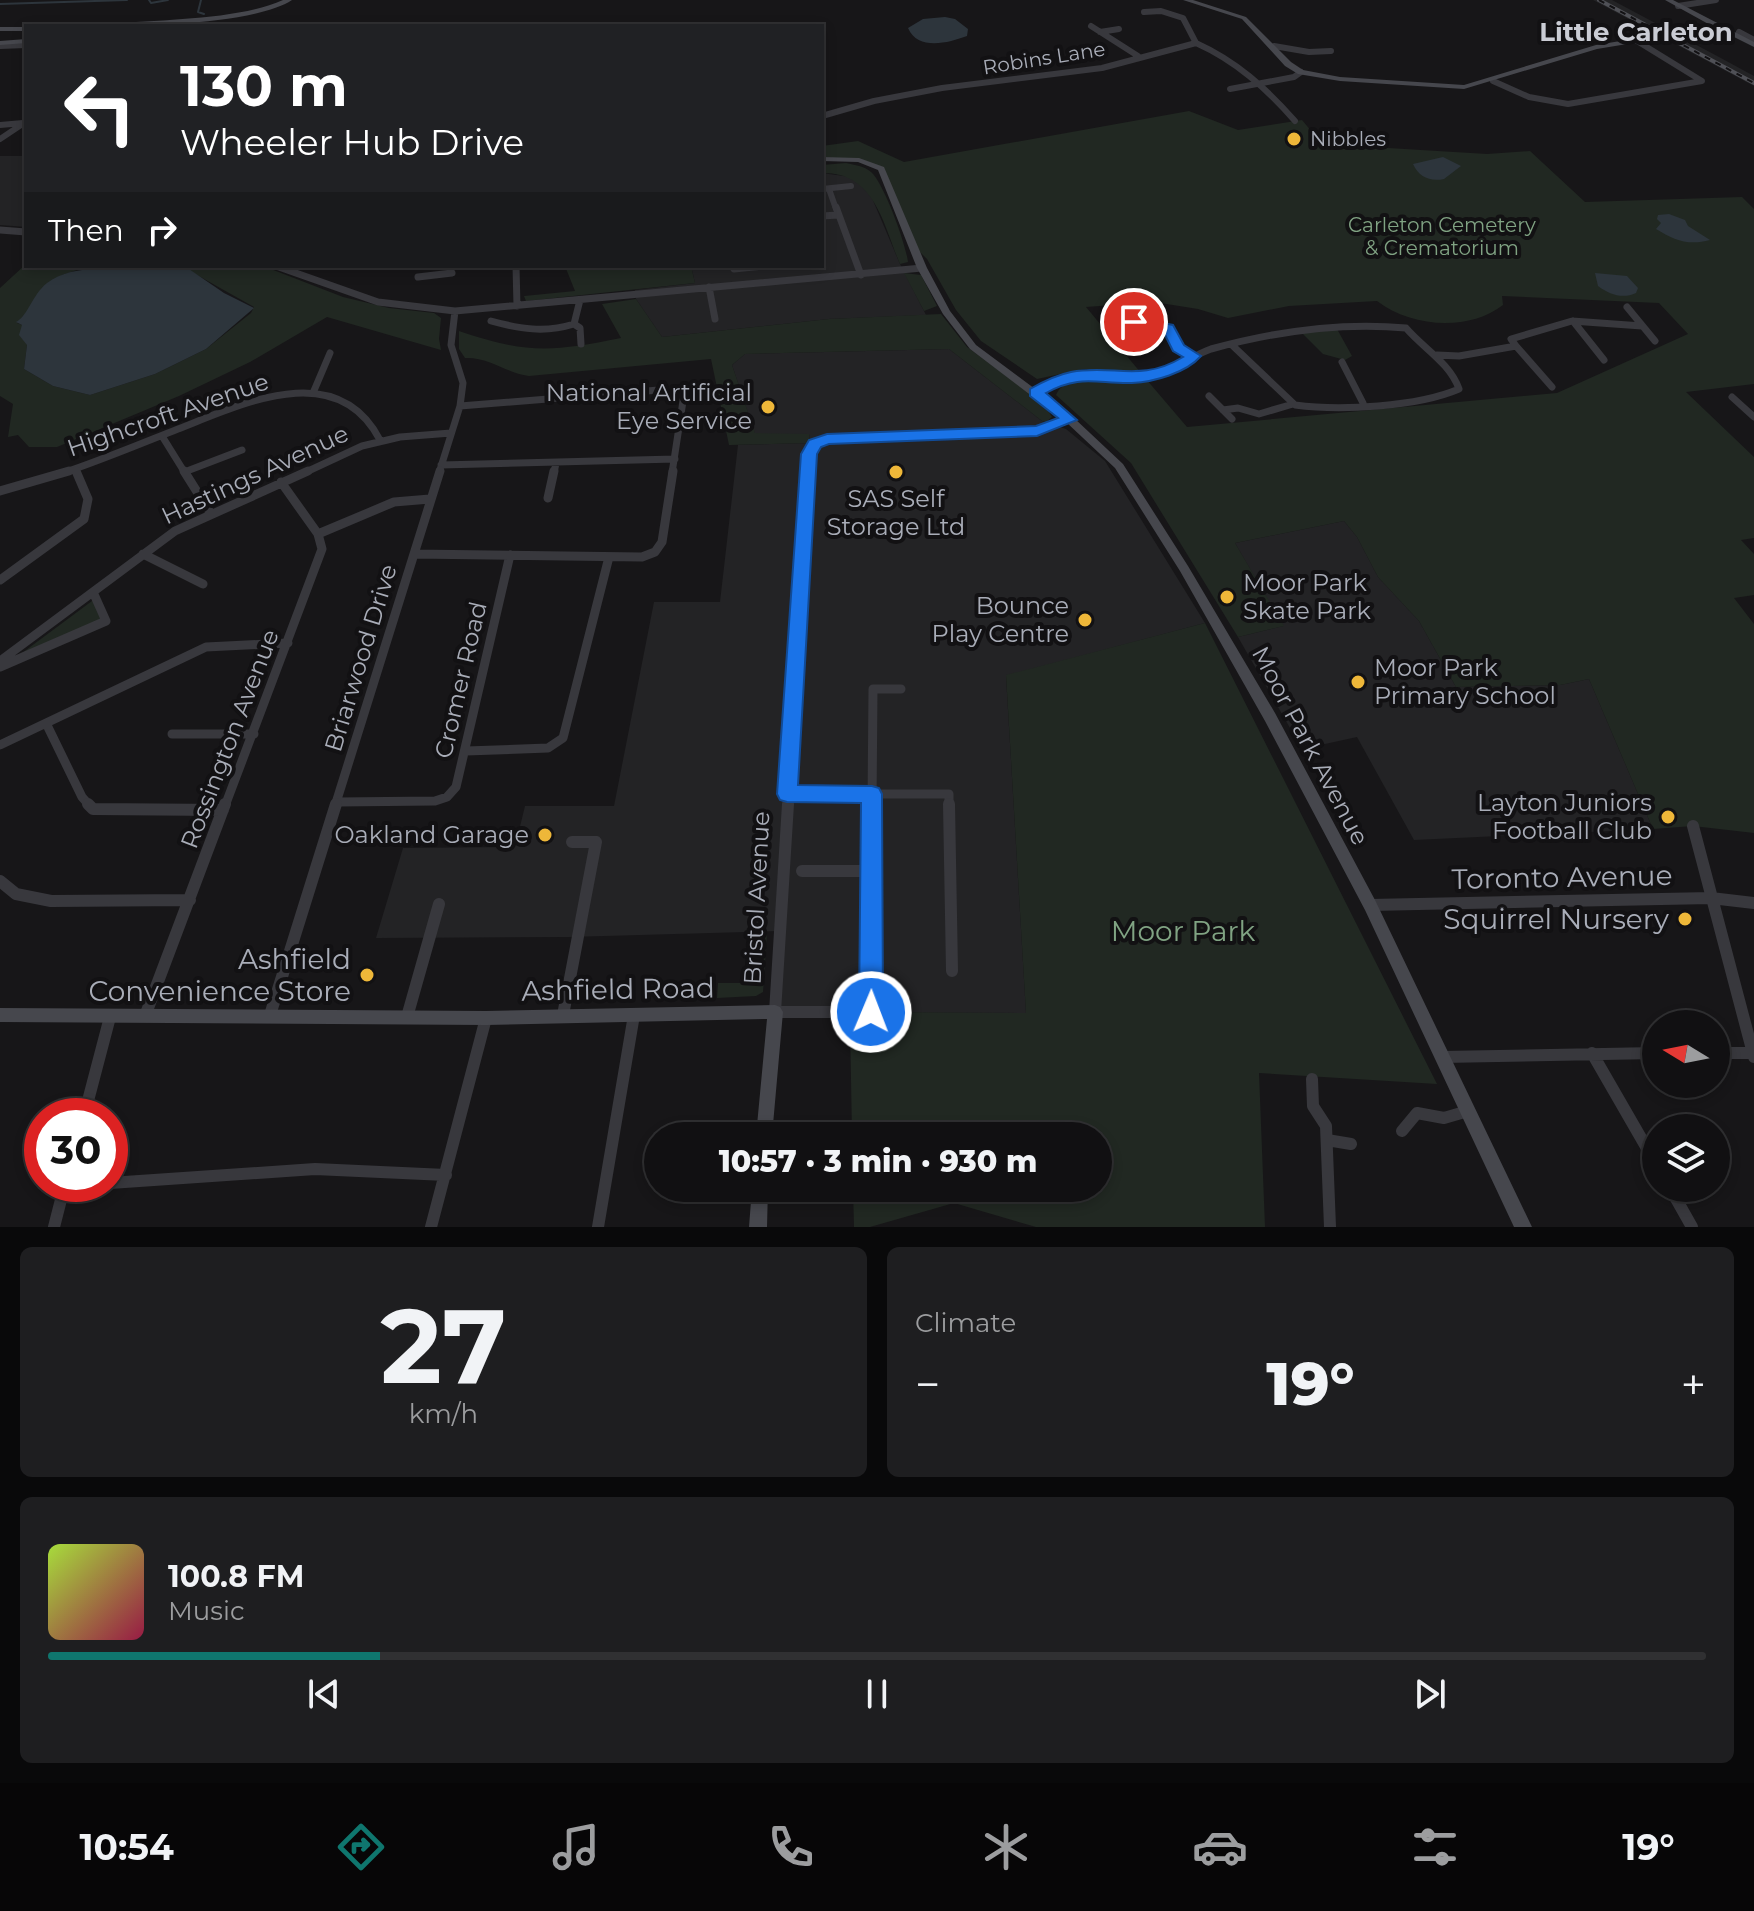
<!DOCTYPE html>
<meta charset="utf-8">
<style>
body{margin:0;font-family:Montserrat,sans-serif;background:#1e1e20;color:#f1f3f6;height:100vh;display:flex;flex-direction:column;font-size:30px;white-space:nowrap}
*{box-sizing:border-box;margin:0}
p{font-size:26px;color:#9c9d9f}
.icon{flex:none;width:44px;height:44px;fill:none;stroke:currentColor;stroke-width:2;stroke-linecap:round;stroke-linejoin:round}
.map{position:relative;height:1227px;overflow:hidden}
.side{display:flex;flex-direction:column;gap:20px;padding:20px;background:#09090a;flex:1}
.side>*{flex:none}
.top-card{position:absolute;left:24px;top:24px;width:800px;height:244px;border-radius:0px;box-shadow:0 4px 12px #0003,0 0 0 2px #303032;background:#202124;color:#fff;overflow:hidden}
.needle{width:52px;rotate:280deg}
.fabs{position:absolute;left:1642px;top:1010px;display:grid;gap:16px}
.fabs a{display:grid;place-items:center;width:88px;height:88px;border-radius:50%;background:#111012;box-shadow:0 4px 12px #0003,0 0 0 2px #303032;font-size:40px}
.speed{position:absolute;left:24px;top:1098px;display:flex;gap:16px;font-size:40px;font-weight:700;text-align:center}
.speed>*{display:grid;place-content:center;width:104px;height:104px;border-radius:50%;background:#111012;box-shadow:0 4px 12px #0003,0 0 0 2px #303032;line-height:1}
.speed .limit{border:12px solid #d22;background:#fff;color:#111}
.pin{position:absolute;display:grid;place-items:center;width:68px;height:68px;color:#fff;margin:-34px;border:4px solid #fff;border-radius:50%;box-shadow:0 2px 8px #0007}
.me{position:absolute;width:88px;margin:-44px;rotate:1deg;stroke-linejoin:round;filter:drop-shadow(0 0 6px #0008)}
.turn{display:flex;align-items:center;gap:28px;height:168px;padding:0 24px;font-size:36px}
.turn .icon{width:104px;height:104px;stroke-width:2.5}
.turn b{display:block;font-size:56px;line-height:68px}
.then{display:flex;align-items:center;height:76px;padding:0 24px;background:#0003;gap:16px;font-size:30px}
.big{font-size:60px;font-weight:800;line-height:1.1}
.side .card{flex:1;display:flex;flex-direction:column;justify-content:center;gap:12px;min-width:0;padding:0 28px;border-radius:12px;background:#1e1e20}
.side .dial{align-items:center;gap:0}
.dial b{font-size:104px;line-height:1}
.song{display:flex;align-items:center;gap:24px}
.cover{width:96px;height:96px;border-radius:12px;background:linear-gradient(135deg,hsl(80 70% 55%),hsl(340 70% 35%))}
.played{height:8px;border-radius:4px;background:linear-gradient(90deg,#0f766e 20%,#303032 20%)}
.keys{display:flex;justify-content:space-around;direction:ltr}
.heat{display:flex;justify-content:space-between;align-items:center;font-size:44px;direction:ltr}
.side .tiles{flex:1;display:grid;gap:20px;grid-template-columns:1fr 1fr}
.card:last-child{grid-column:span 2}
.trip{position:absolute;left:644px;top:1122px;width:468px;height:80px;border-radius:40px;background:#111012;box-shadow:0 4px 12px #0003,0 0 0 2px #303032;font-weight:800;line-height:80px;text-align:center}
.dock{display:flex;height:128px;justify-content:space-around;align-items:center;background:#070607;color:#9c9d9f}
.dock .icon{width:56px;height:56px}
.dock .on{color:#0f766e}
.dock b{font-size:36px;color:#f1f3f6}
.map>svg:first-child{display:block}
.built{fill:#232325}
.green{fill:#212822}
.water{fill:#2d353c}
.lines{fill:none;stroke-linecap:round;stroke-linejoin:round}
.stream{stroke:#2d353c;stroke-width:2}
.street-far3{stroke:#38383d;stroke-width:6}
.street-far2{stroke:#38383d;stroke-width:7}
.street-far1{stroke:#38383d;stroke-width:9}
.street{stroke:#38383d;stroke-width:12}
.secondary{fill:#46474d;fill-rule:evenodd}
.rail-casing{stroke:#4f5056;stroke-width:4}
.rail{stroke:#121113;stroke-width:2;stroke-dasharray:6;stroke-linecap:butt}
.route{fill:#1a73e8;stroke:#114b97;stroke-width:2}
.poi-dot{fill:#eeb739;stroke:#121113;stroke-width:3}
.labels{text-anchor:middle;stroke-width:8;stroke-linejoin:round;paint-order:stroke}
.far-street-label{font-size:20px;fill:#a9adb8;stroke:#121113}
.far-poi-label{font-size:20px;fill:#a9adb8;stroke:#121113;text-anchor:start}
.far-park-label{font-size:20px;fill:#80a383;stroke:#121113}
.poi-label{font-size:24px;fill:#a9adb8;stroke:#121113;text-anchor:end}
.street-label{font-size:24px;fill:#a9adb8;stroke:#121113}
.far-district-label{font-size:26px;font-weight:bold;fill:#caccd4;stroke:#121113}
.near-street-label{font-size:28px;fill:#a9adb8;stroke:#121113}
.near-poi-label{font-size:28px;fill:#a9adb8;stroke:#121113;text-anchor:end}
.near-park-label{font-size:28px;fill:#80a383;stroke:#121113}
</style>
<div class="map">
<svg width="1754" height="1227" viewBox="0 0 1754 1227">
<rect width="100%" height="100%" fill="#171618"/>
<path class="built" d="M 1593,0 L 1612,0 L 1719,57 L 1754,76 L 1754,86 Z
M 0,156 L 26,156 L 26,227 L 0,225 Z
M 822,173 L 851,177 L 869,191 L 900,264 L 926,315 L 829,319 L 662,337 L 636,299 L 635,290 L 695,283 L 691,266 L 822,266 Z
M 949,349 L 1042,421 L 1066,429 L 1105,461 L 1205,623 L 1006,676 L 1026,1013 L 775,1012 L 779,931 L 569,937 L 376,938 L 403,848 L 515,847 L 525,806 L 614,806 L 654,602 L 720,602 L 738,445 L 810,443 L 809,434 L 755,434 L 732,365 L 745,354 Z
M 1344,521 L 1357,537 L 1378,577 L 1419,621 L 1456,687 L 1560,685 L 1589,679 L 1653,829 L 1414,840 L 1357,737 L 1302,749 L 1238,637 L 1283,626 L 1235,543 Z"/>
<path class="green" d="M 1189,111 L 1238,130 L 1302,120 L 1322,144 L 1487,154 L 1530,151 L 1585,202 L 1742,197 L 1754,209 L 1754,384 L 1686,392 L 1754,457 L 1754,538 L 1741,540 L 1754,554 L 1754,595 L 1734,598 L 1754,624 L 1754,833 L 1693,826 L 1653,829 L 1589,679 L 1560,685 L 1456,687 L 1419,621 L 1378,577 L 1357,537 L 1344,521 L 1235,543 L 1284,626 L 1238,637 L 1131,463 L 1056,395 C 1070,365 1121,383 1146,379 L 1187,427 L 1557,393 L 1688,334 L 1659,303 L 1502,296 L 1503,305 C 1468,332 1411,327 1377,301 L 1289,306 L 1228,318 L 1198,309 L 1154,302 L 1086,307 L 1141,373 L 1084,369 L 1037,379 L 981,341 L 956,310 L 927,259 L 914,246 L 881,169 L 869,162 L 822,157 L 822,146 L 858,141 L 904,162 Z
M 846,163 C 855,165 864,166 871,172 C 884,183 906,245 908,262 L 900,264 C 883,224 875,172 822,173 L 822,165 Z
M 26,264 L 147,266 L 77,270 L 62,275 L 17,323 L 22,325 L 27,345 L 24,369 L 53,386 L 90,395 L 155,374 L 206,349 L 251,313 L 254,307 L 181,266 L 263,266 L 343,297 L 389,308 L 434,313 L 441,318 L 439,339 L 441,350 L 327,317 L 250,362 L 179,396 L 57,447 L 29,447 L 18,435 L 8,437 L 13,404 L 0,396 L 0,288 Z
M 565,266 L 691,266 L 695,283 L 526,301 L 524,296 L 575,291 Z
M 904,273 L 921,275 L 937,306 L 924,311 Z
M 636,299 L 662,337 L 829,319 L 941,314 L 967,347 L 1043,403 L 1052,417 L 1046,422 L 1042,421 L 949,349 L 745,354 L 732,365 L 755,433 L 809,434 L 810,443 L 729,445 L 711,359 L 529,376 C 506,373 489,357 465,358 L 459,349 L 459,331 C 527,354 551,352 621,338 L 602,304 Z
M 1337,329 L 1352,356 L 1345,360 L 1323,354 L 1301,332 Z
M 96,598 L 106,621 L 18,656 Z
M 1205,623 L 1437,1084 L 1259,1073 L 1265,1227 L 1036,1227 L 954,1203 L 870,1227 L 854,1227 L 853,1188 L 1098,1188 L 1098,1136 L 852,1136 L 850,1022 L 877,1022 L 877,1012 L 1026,1013 L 1006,675 Z
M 752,933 L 767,933 L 763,992 L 756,996 L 717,998 L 718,983 L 751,983 L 755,943 L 751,943 Z"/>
<path class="water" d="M 945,17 L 955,19 L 968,29 L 967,36 C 948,43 918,51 908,28 L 923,19 Z
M 1443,157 L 1461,166 L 1444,179 C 1430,182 1419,177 1413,164 Z
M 1669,214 L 1685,220 L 1688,226 L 1710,240 C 1688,246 1674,240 1656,229 L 1661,223 L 1657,219 L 1658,215 Z
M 147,266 L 186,267 L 224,293 L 254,308 L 206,349 L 155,374 L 90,395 L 53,386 L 24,369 L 27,345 L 19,335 L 22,325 L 16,322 C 28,316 32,295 47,283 C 75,262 114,272 147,266 Z
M 1595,273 L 1627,276 L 1638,288 L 1636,293 C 1623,299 1610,295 1598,286 Z"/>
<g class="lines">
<path class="stream" d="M 149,0 L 151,3 L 168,0
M 201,0 L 198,12 L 204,14
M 0,4 L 127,0"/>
<path class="street-far3" d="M 1678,6 L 1716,0
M 1144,12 L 1161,11 L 1183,18 L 1196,43
M 1091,26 L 1138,56
M 1100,32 L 1119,29
M 1739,32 L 1754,40
M 0,46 L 26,45
M 1274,46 L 1309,52 L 1331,51
M 1493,81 L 1529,97 L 1568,104 L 1702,81 L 1637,41
M 1230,89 L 1294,77 L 1301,72
M 822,116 L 874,101 L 942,88 L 1102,68 L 1196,43 C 1236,61 1266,88 1295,121
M 0,125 L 23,123
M 0,139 L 24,123
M 822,189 L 851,186
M 829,189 L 836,209"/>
<path class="street-far2" d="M 836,207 L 861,275
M 822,216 L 838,215
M 0,230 L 26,232
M 276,266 L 378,302 L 455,311 L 922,268
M 516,266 L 517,306
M 734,269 L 764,266
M 418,277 L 452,273
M 709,287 L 715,319
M 1627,307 L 1655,341
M 491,321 C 520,329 545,333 574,324 L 580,300
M 1573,321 L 1604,360
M 1128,322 L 1168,328 L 1178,348 L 1194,356
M 574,324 L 580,328 L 581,344
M 1516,346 L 1552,387
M 1437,355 L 1459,356 L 1516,346 L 1511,339 L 1572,321 L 1642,326
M 1342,362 L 1363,403
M 673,389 L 702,387
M 1036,392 C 1048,387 1062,378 1076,376 C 1105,371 1132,381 1161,372 C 1178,367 1194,355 1211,349 C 1273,332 1343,322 1406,328 C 1423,348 1450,363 1459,389 C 1417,407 1340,411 1295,405 L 1233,346
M 313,393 L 330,353
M 1209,396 L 1232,419
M 1732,397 L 1754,417
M 460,406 L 659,390
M 1223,410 L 1238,408 L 1259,414 L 1293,404
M 162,436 L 185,473
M 441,465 L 675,459
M 75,469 L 77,473
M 187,471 L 242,450
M 63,473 C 102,460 140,444 178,429 C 242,404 337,357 380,440
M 304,473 L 362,446 L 400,437 L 451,433
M 439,473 L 460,406 L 463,383 L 451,345 L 455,311
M 554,473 L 556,463
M 672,473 L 685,388
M 808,473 L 809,454 L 815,443 L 827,439 L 1037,431 L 1070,420"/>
<path class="street-far1" d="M 184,471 L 211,514
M 0,491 L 69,471
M 548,498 L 554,471
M 318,534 L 394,502 L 430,499
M 143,554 L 203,584
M 414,554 L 642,557 L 655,552 L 662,542 L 673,471
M 0,580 L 84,519 L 88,499 L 76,471
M 0,661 L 175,531 L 308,471
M 0,667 L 106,621 L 93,592
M 46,723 L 82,797 L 90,806
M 172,734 L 254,734
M 0,745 L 206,647 L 288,643
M 466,751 L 548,748 L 563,738 L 609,557
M 787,794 L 949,794 L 949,806
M 338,802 L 435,801 L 447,797 L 456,787 L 510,555
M 225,806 L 322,549 L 318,534 L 281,482
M 335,806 L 440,471
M 788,806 L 808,471
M 872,806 L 873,689 L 901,689"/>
<path class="street" d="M 88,804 L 93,809 L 223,810
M 788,804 L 775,1012 L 877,1012
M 949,804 L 952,971
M 1693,826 L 1754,1057
M 802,871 L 872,871
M 0,881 L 16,894 L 51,901 L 190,900
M 1370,905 L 1711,898 L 1754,903
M 871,1012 L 872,804
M 270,1015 L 336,804
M 563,1015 L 596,842 L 572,842
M 145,1016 L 225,804
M 407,1017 L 439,904
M 1592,1053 L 1656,1164
M 1716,1053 L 1754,1053
M 1442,1057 L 1656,1053
M 1312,1079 L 1313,1106 L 1326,1126 L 1330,1227
M 84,1116 L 110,1017
M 1402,1131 L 1417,1113 L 1444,1118 L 1468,1111
M 1327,1140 L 1351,1144
M 110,1183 L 315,1169 L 446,1175
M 65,1186 L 95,1184
M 1670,1188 L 1692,1227
M 54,1227 L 65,1184
M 431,1227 L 486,1018
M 598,1227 L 634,1015"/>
<path class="secondary" d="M 283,0 L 292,0 C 257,23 152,26 108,26 L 111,24 C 162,19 238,20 283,0 Z
M 1183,0 L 1193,0 L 1246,17 L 1291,62 L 1303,70 L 1340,77 L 1464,85 L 1596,45 L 1712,26 L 1665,0 L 1673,0 L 1754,42 L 1754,47 L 1718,29 L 1597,49 L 1464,89 L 1340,81 L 1298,74 L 1285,66 L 1242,19 Z
M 0,27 L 26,27 L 26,31 L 0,31 Z
M 26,39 L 26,43 L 0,45 L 0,41 Z
M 822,157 L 859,158 L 884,167 L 927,268 L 950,311 L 976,345 L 1074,418 L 1123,464 L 1188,566 L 1275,713 L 1375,900 L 1532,1227 L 1514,1227 L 1365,910 L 1265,721 L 1180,571 L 1115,468 L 1066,422 L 970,349 L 943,314 L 917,268 L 878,170 L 858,162 L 822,161 Z
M 775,1005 L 780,1007 L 783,1012 L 772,1136 L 756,1136 L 767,1019 L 486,1025 L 0,1022 L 0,1008 L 486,1011 Z
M 752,1188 L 768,1188 L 767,1227 L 749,1227 Z"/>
<defs>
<path id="rail" d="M 1599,0 L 1754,83"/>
</defs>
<use href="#rail" class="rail-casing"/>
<use href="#rail" class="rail"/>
</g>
<path class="route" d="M 1134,317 L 1173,325 L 1184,345 L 1201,356 C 1186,373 1154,382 1132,383 C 1097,384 1080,374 1046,393 L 1077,420 L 1037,436 L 829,444 L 821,447 L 817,454 L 798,785 L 872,786 L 879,788 L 882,794 L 883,1012 L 879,1020 L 871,1023 L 863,1020 L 859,1012 L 861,803 L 787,802 L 780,800 L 777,794 L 801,454 L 809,440 L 827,434 L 1036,426 L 1058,418 L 1030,396 L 1030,389 C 1044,381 1056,375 1071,372 C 1114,364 1140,383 1183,357 L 1173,351 L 1163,331 L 1129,325 L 1129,319 Z"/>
<g class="poi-dot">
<circle cx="1294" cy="139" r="8"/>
<circle cx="768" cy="407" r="8"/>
<circle cx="896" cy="472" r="8"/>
<circle cx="1227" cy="597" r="8"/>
<circle cx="1085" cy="620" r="8"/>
<circle cx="1358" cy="682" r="8"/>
<circle cx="1668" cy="817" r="8"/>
<circle cx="545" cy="835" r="8"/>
<circle cx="1685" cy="919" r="8"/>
<circle cx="367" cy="975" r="8"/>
</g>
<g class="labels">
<g class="far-street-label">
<text transform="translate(1044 58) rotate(-9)" y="7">Robins Lane</text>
</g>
<g class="far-poi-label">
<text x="1310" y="146">Nibbles</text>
</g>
<g class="far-park-label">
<text x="1442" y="232">Carleton Cemetery<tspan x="1442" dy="23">&amp; Crematorium</tspan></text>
</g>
<g class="poi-label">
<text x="752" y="401">National Artificial<tspan x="752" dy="28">Eye Service</tspan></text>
<text x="896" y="507" text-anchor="middle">SAS Self<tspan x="896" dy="28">Storage Ltd</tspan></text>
<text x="1243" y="591" text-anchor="start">Moor Park<tspan x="1243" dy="28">Skate Park</tspan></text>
<text x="1069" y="614">Bounce<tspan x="1069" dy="28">Play Centre</tspan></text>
<text x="1374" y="676" text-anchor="start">Moor Park<tspan x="1374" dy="28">Primary School</tspan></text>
<text x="1652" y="811">Layton Juniors<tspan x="1652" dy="28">Football Club</tspan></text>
<text x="529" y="843">Oakland Garage</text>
</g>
<g class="street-label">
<text transform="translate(168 415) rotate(-19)" y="8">Highcroft Avenue</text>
<text transform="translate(255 475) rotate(-25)" y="8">Hastings Avenue</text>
<text transform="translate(361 658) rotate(-73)" y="8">Briarwood Drive</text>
<text transform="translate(461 680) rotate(-77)" y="8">Cromer Road</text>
<text transform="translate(230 739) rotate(-69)" y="8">Rossington Avenue</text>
<text transform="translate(1310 746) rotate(62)" y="8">Moor Park Avenue</text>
<text transform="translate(757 898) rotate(-87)" y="8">Bristol Avenue</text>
</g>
<g class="far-district-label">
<text x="1636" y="41">Little Carleton</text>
</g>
<g class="near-street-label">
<text transform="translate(1562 877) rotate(-1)" y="10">Toronto Avenue</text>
<text transform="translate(618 989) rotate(-1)" y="10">Ashfield Road</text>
</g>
<g class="near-poi-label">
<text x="1669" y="929">Squirrel Nursery</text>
<text x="351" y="969">Ashfield<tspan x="351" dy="32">Convenience Store</tspan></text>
</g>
<g class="near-park-label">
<text x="1183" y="941">Moor Park</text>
</g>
</g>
</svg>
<div class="fabs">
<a><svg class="needle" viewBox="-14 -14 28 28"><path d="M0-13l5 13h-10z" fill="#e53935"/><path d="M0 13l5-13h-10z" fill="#9c9d9f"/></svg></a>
<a><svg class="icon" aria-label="layers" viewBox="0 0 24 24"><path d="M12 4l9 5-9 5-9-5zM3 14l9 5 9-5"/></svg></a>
</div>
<div class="speed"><div class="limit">30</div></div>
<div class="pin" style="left:1134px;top:322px;background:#d93025"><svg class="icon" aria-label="arrive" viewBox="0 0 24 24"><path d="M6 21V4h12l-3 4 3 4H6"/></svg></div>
<svg class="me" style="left:871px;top:1012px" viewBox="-20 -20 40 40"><circle r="17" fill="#1a73e8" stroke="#fff" stroke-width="3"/><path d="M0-11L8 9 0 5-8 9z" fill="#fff"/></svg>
<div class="trip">10:57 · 3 min · 930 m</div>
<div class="top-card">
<div class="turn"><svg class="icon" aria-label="left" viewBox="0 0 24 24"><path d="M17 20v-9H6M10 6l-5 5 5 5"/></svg><div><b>130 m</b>Wheeler Hub Drive</div></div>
<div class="then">Then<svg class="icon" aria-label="right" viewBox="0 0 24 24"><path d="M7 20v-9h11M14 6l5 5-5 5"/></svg></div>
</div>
</div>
<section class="side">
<div class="tiles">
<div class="card dial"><b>27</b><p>km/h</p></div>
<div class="card"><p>Climate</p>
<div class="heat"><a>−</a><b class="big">19°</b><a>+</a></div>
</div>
<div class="card">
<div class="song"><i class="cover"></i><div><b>100.8 FM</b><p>Music</p></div></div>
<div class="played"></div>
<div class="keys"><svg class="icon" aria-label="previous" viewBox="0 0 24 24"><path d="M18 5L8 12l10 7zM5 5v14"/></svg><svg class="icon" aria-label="pause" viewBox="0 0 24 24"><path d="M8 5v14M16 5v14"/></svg><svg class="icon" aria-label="next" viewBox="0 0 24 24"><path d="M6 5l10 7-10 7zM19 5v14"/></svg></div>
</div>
</div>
</section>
<nav class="dock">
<b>10:54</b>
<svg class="icon on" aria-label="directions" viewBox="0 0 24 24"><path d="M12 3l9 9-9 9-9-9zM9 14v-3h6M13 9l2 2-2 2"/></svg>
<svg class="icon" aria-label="music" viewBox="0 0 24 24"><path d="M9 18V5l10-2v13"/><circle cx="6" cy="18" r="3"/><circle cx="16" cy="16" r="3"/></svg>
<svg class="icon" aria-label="phone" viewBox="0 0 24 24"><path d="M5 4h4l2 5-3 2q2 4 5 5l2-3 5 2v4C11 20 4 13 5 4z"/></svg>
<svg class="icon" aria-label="climate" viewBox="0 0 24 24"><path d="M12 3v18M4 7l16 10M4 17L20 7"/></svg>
<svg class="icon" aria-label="car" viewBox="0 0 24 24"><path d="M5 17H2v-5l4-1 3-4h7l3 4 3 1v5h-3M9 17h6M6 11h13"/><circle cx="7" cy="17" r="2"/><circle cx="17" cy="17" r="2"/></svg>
<svg class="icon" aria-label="filters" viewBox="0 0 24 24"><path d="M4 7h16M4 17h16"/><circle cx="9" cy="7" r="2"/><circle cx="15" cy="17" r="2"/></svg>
<b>19°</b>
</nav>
